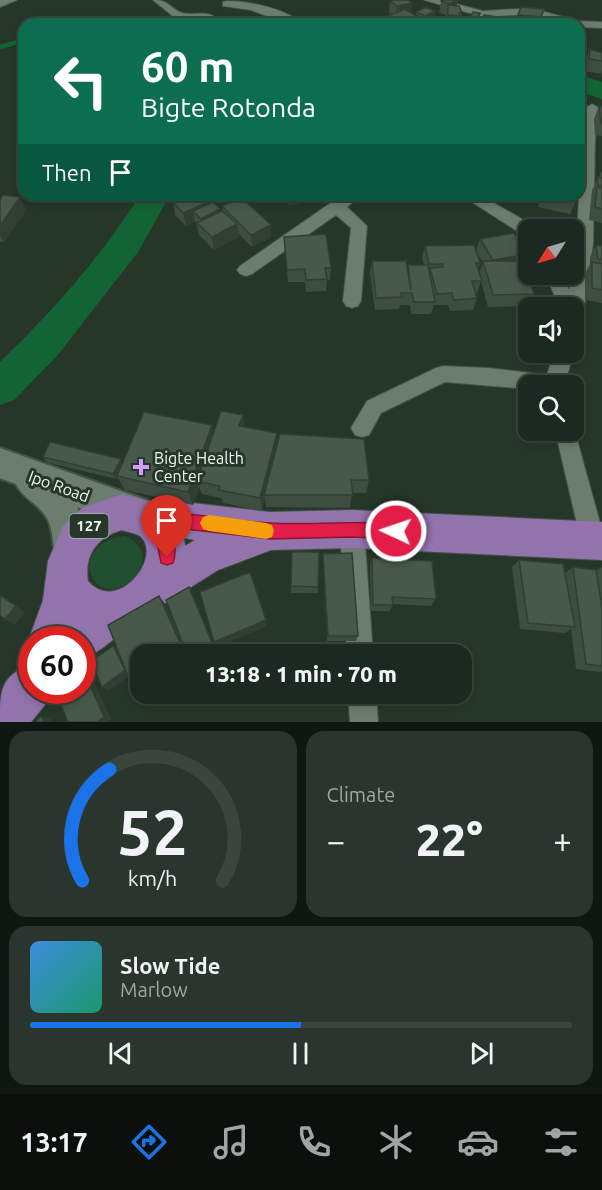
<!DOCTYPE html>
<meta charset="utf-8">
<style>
body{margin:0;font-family:Ubuntu,sans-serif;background:#29352d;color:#f1f3f6;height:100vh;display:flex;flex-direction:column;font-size:22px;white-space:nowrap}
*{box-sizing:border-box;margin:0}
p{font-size:20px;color:#a0a6a5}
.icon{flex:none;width:33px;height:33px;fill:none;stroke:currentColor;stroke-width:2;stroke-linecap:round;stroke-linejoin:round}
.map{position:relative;height:722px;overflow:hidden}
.details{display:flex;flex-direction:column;gap:9px;padding:9px;background:#0f1712;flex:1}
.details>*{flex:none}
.banner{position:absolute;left:18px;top:18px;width:567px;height:183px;border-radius:18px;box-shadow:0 3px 9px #0003,0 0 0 2px #3a453e;background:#0b6e4f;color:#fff;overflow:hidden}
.needle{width:39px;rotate:233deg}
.buttons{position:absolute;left:518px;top:219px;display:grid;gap:12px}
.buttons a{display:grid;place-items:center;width:66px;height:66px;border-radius:12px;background:#1c2920;box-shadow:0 3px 9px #0003,0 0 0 2px #3a453e;font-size:30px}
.speed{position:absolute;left:18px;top:626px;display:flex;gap:12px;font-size:30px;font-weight:700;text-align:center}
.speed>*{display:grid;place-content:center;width:78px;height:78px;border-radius:50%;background:#1c2920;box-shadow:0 3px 9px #0003,0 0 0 2px #3a453e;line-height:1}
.speed .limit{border:9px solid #d22;background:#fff;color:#111}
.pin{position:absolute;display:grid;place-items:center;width:51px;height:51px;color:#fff;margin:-62px -26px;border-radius:50% 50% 50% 0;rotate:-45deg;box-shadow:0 0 6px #0007}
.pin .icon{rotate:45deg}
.me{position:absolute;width:66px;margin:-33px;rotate:273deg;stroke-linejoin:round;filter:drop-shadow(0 0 4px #0008)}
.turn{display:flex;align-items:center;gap:21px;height:126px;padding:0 24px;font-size:27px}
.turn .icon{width:78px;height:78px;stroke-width:2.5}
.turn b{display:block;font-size:42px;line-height:51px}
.then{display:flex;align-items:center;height:57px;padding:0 24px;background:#0003;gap:12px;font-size:22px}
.big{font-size:45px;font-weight:800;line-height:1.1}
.details .card{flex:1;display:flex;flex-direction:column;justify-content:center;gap:9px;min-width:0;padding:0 21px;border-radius:18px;background:#29352d}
.details .dial{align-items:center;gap:0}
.dial svg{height:156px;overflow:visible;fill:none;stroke:#3a453e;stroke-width:7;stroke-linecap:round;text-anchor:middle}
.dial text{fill:#f1f3f6;stroke:none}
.song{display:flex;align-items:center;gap:18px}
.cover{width:72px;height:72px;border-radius:9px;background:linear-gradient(135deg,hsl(210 70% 55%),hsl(160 70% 35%))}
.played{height:6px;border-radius:3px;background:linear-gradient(90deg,#1a73e8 50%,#3a453e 50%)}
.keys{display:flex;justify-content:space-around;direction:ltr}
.heat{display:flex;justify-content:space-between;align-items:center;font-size:33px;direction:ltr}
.details .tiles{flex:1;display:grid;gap:9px;grid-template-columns:1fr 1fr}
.card:last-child{grid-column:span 2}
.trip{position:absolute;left:130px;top:644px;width:342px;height:60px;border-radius:18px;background:#1c2920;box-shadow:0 3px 9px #0003,0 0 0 2px #3a453e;font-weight:800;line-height:60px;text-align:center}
.menu{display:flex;height:96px;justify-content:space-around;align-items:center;background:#0b100d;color:#a0a6a5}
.menu .icon{width:42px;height:42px}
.menu .current{color:#1a73e8}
.menu b{font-size:27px;color:#f1f3f6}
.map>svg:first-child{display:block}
.green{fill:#215030}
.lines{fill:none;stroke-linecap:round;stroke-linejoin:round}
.stream{stroke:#136435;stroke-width:4.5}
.river{fill:#136435;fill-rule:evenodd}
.street-casing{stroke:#445248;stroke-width:2}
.secondary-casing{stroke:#445248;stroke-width:4}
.primary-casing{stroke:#445248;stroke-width:2}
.street{fill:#6b7d6f;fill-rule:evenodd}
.secondary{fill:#6b7d6f;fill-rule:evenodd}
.primary{fill:#9373ac;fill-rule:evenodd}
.wall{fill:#3d4d40;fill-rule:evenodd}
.shaded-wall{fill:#323e34}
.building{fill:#47594b;stroke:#323e34;stroke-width:1.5}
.route{fill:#e11d48;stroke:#92132f;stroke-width:1.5}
.slow{fill:#f59e0b}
.poi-dot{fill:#d69bfa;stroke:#26372a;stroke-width:2}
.labels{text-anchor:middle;stroke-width:6;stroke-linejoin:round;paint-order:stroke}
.shield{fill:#26372a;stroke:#b1bdb4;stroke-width:1.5}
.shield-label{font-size:15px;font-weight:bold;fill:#edf7ef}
.poi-label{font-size:16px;fill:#edf7ef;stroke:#26372a;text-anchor:start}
.street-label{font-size:16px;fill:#edf7ef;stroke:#26372a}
</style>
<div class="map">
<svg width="602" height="722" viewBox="0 0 602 722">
<rect width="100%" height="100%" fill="#26372a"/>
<path class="green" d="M 125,536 C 172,558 112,610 94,580 C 80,557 103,537 125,536 Z"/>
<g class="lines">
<path class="stream" d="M 0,47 L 24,40"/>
<path class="river" d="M 579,75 L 602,82 L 602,99 L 579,92 Z
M 140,195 L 170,195 L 138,252 L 57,356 L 14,400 L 0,405 L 0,362 C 52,312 101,257 140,195 Z"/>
<defs>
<path id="street" d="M 0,0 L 17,0 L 0,7 Z
M 153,0 C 170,0 169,8 182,13 C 193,16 206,10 215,17 L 209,20 L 175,18 Z
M 424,0 L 442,0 L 483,11 L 531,8 L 578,21 L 602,22 L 602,28 L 579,27 L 579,24 L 565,24 L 531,14 L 483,17 Z
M 227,1 C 249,1 287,9 303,24 L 288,24 L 251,10 L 223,6 L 223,2 Z
M 592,104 L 599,108 L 595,139 L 593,244 L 582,324 L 580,329 L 573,331 L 573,308 L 560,308 L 545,274 L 562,274 L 569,290 L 577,244 L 581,139 L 585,108 Z
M 342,195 L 361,195 L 347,207 L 367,226 L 361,301 L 358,306 L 352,308 L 346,306 L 343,301 L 351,228 L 336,215 L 252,274 L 246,276 L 240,274 L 237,270 L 240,266 Z
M 461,195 L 480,195 L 529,223 L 534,230 L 528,230 L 528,239 L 522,237 L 517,231 Z
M 573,351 L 574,352 L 564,386 L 528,386 L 528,389 L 445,382 L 381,413 L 369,435 L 362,437 L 355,435 L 351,428 L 367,401 L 436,368 L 443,366 L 489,368 L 547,375 L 554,352 Z
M 573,425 L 602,530 L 602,548 L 593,553 L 585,549 L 581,541 L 555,430 L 573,430 Z
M 352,517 L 360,521 L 364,529 L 373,654 L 347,654 L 340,529 L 344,521 Z
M 348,693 L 376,693 L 378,722 L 350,722 Z"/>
<path id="secondary" d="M 0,448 L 149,501 L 154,513 L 149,525 L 137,529 L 77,507 C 85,525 90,543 82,562 L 70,568 L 58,562 C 52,549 54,533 48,520 C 41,505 23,499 16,484 L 0,478 Z"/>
<path id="primary" d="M 122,494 L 148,501 L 184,502 L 270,512 L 352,510 L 602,522 L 602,560 L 352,548 L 271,550 L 218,570 L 164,604 C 153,620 136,623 122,633 C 108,643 98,653 82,660 L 82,639 L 32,639 L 32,646 L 29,639 L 43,600 L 48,561 L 63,526 L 82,508 ZM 122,530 C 127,532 135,533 140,536 C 164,557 117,615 88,581 C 84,555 97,537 122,530 ZM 184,538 L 195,540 L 185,546 Z
M 32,663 L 32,690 L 52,690 L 48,701 L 31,722 L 0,722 C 0,690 0,677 32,663 Z"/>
</defs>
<use href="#street" class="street-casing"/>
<use href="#secondary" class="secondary-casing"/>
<use href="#primary" class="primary-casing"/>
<use href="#street" class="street"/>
<use href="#secondary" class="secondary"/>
<use href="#primary" class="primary"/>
</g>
<path class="wall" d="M 390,1 L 412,3 L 411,12 L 416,15 L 416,12 L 435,11 L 433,23 L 430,24 L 370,24 L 391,15 L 389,12 Z
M 441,1 L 456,6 L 462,13 L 459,24 L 446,24 L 446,15 L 439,13 Z
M 521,7 L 544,9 L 540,22 L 540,24 L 511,24 L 513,18 L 517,19 Z
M 480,13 L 477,24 L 469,24 L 470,18 Z
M 590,49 L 602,53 L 602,71 L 601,74 L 584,71 L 585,61 Z
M 599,106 L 602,107 L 602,136 L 595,135 L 594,119 Z
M 602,171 L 602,223 L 589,220 L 592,190 Z
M 285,195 L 314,195 L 313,201 L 289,206 Z
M 473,195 L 495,195 L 483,202 Z
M 540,195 L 577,195 L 576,201 L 570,214 L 538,207 Z
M 0,200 L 26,210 L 4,242 L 0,242 Z
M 173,202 L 211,203 L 220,212 L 223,211 L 222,206 L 271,237 L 252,247 L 238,233 L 239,237 L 214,250 L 199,235 L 197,225 L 195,221 L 186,226 L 175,215 Z
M 284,237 L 331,268 L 330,280 L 327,280 L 326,291 L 306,292 L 305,282 L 288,282 Z
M 480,239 L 524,264 L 534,294 L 529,306 L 488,307 L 481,281 L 477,293 L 475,293 L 477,298 L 473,310 L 450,311 L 448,305 L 434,305 L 431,314 L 411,314 L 410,305 L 400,305 L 399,309 L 375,310 L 370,273 L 372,261 L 407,270 L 408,265 L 424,265 L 422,258 L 425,246 L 476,251 ZM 476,252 L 483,263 L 479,273 L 478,269 L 480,263 Z
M 596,245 L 602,246 L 602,303 L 585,300 L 585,274 L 590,264 L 590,257 Z
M 573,248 L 577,265 L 573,272 Z
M 557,274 L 572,274 L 570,277 Z
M 536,297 L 554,308 L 531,308 Z
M 212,425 L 213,433 L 245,428 L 277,446 L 369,480 L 366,493 L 352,493 L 350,508 L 266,507 L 265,498 L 262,511 L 223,503 L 221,498 L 202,494 L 199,487 L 193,505 L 125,490 L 117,477 L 116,479 L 46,462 L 43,457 L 123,463 Z
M 323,554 L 358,636 L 356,641 L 327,641 L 323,561 Z
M 372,558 L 436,599 L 431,606 L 393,604 L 390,611 L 371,611 L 370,565 Z
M 519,560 L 565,573 L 573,567 L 596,571 L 601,567 L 602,568 L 602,671 L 600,672 L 576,669 L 571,629 L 565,633 L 520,629 L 512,567 Z
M 291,586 L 318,587 L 318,593 L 291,593 Z"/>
<path class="shaded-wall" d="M 455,0 L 458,0 L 456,9 L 449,15 L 451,4 Z
M 412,3 L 411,15 L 396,18 L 397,6 Z
M 435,11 L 433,23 L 430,24 L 423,24 L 425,16 Z
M 420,18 L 419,24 L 408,24 Z
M 289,195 L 314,195 L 313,201 L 289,206 Z
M 485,195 L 495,195 L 483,202 Z
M 20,197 L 26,210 L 4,242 L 0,235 L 0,226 Z
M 211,201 L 213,213 L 220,209 L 222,222 L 203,228 L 201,219 L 193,211 L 195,221 L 186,226 L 183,213 Z
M 237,224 L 239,237 L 214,250 L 212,237 Z
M 271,225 L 271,237 L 252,247 L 251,235 Z
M 528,254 L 523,266 L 493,260 Z
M 243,415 L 245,430 L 239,426 Z
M 212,425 L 215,440 L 197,481 L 199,487 L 193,505 L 188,492 Z
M 277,433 L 278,448 L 264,495 L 265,498 L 262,511 L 260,498 Z
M 121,459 L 123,464 L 116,479 L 113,474 Z
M 189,587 L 193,594 L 215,648 L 205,654 L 193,654 Z
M 0,594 L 25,612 L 15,625 L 5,619 Z
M 159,596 L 166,605 L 188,654 L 185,654 Z
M 266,620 L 267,626 L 217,647 L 214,642 Z
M 113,646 L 120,650 L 131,675 L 109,690 L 102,687 Z
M 84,671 L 91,675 L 111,719 L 108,722 L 97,722 Z
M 146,693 L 162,693 L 146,703 L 137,699 Z
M 41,716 L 50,719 L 53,722 L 45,722 Z"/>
<path class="building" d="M 394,0 L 408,0 L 412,3 L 397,6 L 390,1 Z
M 442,0 L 455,0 L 451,4 L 441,1 Z
M 448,5 L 459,6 L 462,13 L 459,13 L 459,16 L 448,15 Z
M 426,7 L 435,11 L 425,16 L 416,12 Z
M 521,7 L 544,9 L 541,17 L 518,15 Z
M 405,9 L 420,18 L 409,24 L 370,23 Z
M 473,12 L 480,13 L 478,19 L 470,18 Z
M 484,15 L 505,18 L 503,24 L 493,24 L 481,22 Z
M 513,18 L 541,22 L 540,24 L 512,24 Z
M 590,49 L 602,53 L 602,61 L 589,59 Z
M 599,106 L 602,107 L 602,123 L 601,123 Z
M 598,177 L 602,178 L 602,186 L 598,185 Z
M 597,187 L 602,188 L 602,209 L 595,207 Z
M 3,195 L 20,197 L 0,226 L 0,200 Z
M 189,195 L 205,195 L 211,201 L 183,213 L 173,202 Z
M 546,195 L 577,195 L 576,201 Z
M 241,197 L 271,225 L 251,235 L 222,206 Z
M 213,202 L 220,209 L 201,219 L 193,211 Z
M 222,211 L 237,224 L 212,237 L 197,223 Z
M 514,233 L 528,254 L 493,260 L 480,239 Z
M 326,234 L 331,268 L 325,268 L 327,279 L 306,280 L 305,269 L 287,270 L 284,237 Z
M 474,245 L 480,263 L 476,263 L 482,281 L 472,281 L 477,298 L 454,300 L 452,293 L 437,294 L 430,268 L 443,267 L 441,265 L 444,264 L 429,264 L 425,246 Z
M 596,245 L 602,246 L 602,259 L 598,259 Z
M 573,248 L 578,249 L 577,265 L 573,264 Z
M 372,261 L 406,261 L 411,290 L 408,265 L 428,265 L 435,302 L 414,302 L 412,293 L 401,293 L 402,297 L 376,298 Z
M 483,261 L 523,261 L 534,294 L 493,295 Z
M 592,262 L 602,264 L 602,290 L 592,288 Z
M 536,297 L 553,298 L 554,308 L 538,308 Z
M 221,411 L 243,415 L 239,426 L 277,433 L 260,498 L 219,490 L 220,486 L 197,481 Z
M 144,412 L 212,425 L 188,492 L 117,476 Z
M 280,434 L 364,439 L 369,480 L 351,480 L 353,495 L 264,495 Z
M 50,442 L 121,459 L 113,474 L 43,457 Z
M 292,552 L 319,552 L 318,587 L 291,586 Z
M 352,553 L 358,636 L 328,636 L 323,554 Z
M 372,558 L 432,561 L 436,599 L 392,597 L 393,605 L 373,605 Z
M 519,560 L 563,564 L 575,627 L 528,623 Z
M 573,567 L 596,570 L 602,608 L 602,666 L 586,664 Z
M 250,572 L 266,620 L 214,642 L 200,592 Z
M 189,587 L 212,643 L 193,654 L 187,654 L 166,600 Z
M 0,595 L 16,606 L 5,619 L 0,616 Z
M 159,596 L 185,654 L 141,654 L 141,693 L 146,693 L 137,699 L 108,625 Z
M 113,646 L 125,670 L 102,687 L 91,661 Z
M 84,671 L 104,717 L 97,722 L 68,722 L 55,690 L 82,690 L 82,672 Z
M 41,716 L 45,722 L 35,722 Z"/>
<path class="route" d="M 150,511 C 190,512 230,521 270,523 C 312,525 354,521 396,523 L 402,525 L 404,531 L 402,537 L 396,539 L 352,537 L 270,539 L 168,527 C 173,539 178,550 173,563 L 167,565 L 161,563 L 157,542 L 142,519 L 144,513 Z"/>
<path class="slow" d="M 209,515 L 266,523 L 272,525 L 274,531 L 272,537 L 266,539 L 209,531 L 203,529 L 200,523 L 203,517 Z"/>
<path class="poi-dot" d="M138 458h6v6h6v6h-6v6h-6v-6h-6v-6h6z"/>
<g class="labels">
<rect class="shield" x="69.5" y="514" width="39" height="24" rx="4.5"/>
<g class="shield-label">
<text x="89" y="531">127</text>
</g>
<g class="poi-label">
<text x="154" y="464">Bigte Health<tspan x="154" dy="18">Center</tspan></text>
</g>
<g class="street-label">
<text transform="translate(59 486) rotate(20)" y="6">Ipo Road</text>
</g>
</g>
</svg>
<div class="buttons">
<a><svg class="needle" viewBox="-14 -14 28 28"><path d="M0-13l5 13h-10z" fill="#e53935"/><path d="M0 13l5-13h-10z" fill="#a0a6a5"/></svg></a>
<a><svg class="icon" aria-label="sound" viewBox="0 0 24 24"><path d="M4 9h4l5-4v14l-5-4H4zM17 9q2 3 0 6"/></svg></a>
<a><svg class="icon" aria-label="search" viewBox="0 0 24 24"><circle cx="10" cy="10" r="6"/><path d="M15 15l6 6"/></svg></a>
</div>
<div class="speed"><div class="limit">60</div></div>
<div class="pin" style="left:167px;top:557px;background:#d93025"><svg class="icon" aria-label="arrive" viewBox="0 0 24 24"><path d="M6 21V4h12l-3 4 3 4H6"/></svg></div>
<svg class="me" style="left:396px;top:531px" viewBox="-20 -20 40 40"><circle r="17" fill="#e11d48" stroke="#fff" stroke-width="3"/><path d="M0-11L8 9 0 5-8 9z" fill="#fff"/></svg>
<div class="trip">13:18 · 1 min · 70 m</div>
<div class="banner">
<div class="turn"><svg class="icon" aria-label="left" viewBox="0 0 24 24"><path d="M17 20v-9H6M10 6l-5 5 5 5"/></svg><div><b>60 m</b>Bigte Rotonda</div></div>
<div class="then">Then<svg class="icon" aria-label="arrive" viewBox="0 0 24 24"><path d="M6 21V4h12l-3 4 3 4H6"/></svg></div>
</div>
</div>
<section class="details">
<div class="tiles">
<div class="card dial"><svg viewBox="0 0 100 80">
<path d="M14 69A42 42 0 1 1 86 69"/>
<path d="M14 69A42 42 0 0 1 28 12" stroke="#1a73e8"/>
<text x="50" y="56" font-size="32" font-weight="700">52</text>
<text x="50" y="72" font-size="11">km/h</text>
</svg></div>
<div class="card"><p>Climate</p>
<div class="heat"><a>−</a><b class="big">22°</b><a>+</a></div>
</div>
<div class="card">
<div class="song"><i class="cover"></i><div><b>Slow Tide</b><p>Marlow</p></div></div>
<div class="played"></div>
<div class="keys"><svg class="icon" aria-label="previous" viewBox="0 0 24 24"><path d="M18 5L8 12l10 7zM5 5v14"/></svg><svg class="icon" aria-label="pause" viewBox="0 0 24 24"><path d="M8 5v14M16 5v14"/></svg><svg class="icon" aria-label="next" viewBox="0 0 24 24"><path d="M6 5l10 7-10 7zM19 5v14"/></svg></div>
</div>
</div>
</section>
<nav class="menu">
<b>13:17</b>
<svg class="icon current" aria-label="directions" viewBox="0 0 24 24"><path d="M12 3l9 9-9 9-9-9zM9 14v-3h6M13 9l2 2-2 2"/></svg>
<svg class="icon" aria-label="music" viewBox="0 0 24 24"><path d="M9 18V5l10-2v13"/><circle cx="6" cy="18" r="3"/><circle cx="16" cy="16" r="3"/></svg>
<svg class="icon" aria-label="phone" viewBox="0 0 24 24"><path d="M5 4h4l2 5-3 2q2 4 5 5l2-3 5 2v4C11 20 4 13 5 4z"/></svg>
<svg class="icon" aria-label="climate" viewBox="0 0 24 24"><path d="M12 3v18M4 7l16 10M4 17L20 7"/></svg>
<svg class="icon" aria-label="car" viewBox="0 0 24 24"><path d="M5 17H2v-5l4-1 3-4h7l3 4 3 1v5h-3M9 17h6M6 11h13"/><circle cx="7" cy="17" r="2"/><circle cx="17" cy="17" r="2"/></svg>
<svg class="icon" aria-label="filters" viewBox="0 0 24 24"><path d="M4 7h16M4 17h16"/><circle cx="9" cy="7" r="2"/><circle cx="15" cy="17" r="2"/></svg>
</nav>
